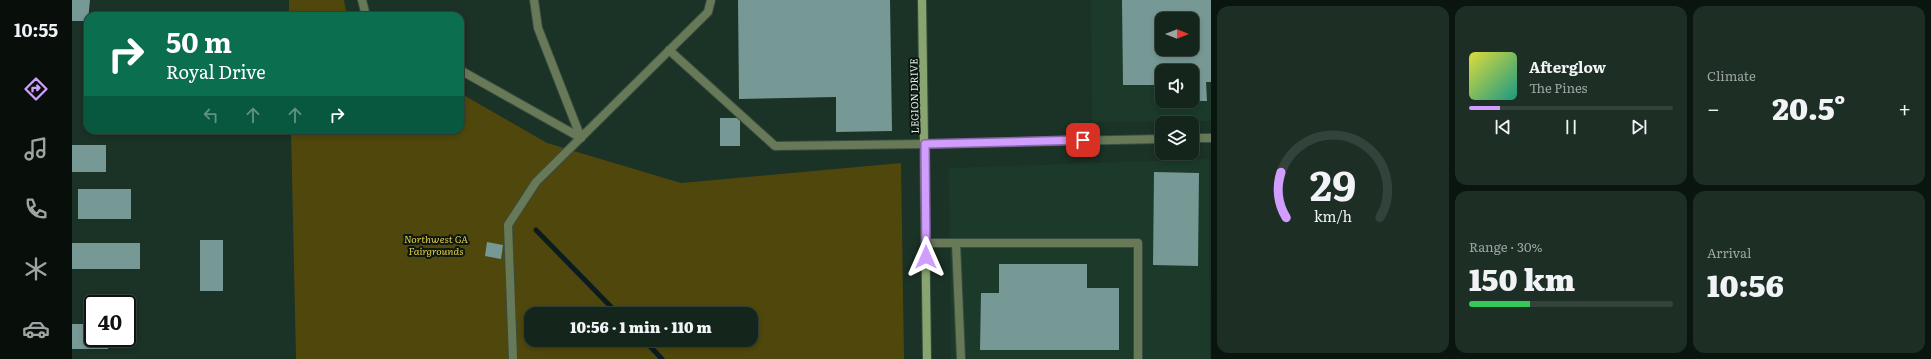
<!DOCTYPE html>
<meta charset="utf-8">
<style>
body{margin:0;font-family:Literata,serif;background:#1d2e25;color:#f1f3f6;height:100vh;display:flex;flex-direction:column;font-size:15px;white-space:nowrap}
*{box-sizing:border-box;margin:0}
p{font-size:13px;color:#9da5a3}
.icon{flex:none;width:22px;height:22px;fill:none;stroke:currentColor;stroke-width:2;stroke-linecap:round;stroke-linejoin:round}
.map{position:relative;flex:1;overflow:hidden}
.side{display:flex;flex-direction:column;gap:6px;padding:6px;background:#0b150f;width:720px}
.side>*{flex:none}
.banner{position:absolute;left:12px;top:12px;width:380px;height:122px;border-radius:12px;box-shadow:0 2px 6px #0003,0 0 0 1px #33433b;background:#0b6e4f;color:#fff;overflow:hidden}
.needle{width:26px;rotate:90deg}
.buttons{position:absolute;left:1083px;top:12px;display:grid;gap:8px}
.buttons a{display:grid;place-items:center;width:44px;height:44px;border-radius:8px;background:#14261c;box-shadow:0 2px 6px #0003,0 0 0 1px #33433b;font-size:20px}
.speed{position:absolute;left:12px;top:295px;display:flex;gap:8px;font-size:20px;font-weight:700;text-align:center}
.speed>*{display:grid;place-content:center;width:52px;height:52px;border-radius:50%;background:#14261c;box-shadow:0 2px 6px #0003,0 0 0 1px #33433b;line-height:1}
.speed .limit{border:2px solid #111;border-radius:6px;background:#fff;color:#111}
.pin{position:absolute;display:grid;place-items:center;width:34px;height:34px;color:#fff;margin:-17px;border-radius:8px;box-shadow:0 2px 6px #0006}
.me{position:absolute;width:44px;margin:-22px;rotate:0deg;stroke-linejoin:round;filter:drop-shadow(0 0 3px #0008)}
.turn{display:flex;align-items:center;gap:14px;height:84px;padding:0 16px;font-size:18px}
.turn .icon{width:52px;height:52px;stroke-width:2.5}
.turn b{display:block;font-size:28px;line-height:34px}
.lanes{display:flex;align-items:center;height:38px;padding:0 16px;background:#0003;justify-content:center;gap:20px;direction:ltr}
.lanes .off{opacity:.35}
.big{font-size:30px;font-weight:800;line-height:1.1}
.side .tile{flex:1;display:flex;flex-direction:column;justify-content:center;gap:6px;min-width:0;padding:0 14px;border-radius:12px;background:#1d2e25}
.side .dial{align-items:center;gap:0}
.dial svg{height:104px;overflow:visible;fill:none;stroke:#33433b;stroke-width:7;stroke-linecap:round;text-anchor:middle}
.dial text{fill:#f1f3f6;stroke:none}
.song{display:flex;align-items:center;gap:12px}
.cover{width:48px;height:48px;border-radius:6px;background:linear-gradient(135deg,hsl(60 70% 55%),hsl(170 70% 35%))}
.played{height:4px;border-radius:2px;background:linear-gradient(90deg,#d19dfe 15%,#33433b 15%)}
.keys{display:flex;justify-content:space-around;direction:ltr}
.heat{display:flex;justify-content:space-between;align-items:center;font-size:22px;direction:ltr}
.charge{height:6px;border-radius:3px;background:linear-gradient(90deg,#34c759 30%,#33433b 0)}
.side .tiles{flex:1;display:grid;gap:6px;grid-template-columns:repeat(3,1fr)}
.tile:first-child{grid-row:span 2}
.trip{position:absolute;left:452px;top:307px;width:234px;height:40px;border-radius:12px;background:#14261c;box-shadow:0 2px 6px #0003,0 0 0 1px #33433b;font-weight:800;line-height:40px;text-align:center}
main{display:flex;flex:1;min-height:0}
.tabs{display:flex;flex-direction:column;width:72px;justify-content:space-around;align-items:center;background:#080f0b;color:#9da5a3}
.tabs .icon{width:28px;height:28px}
.tabs .current{color:#d19dfe}
.tabs b{font-size:18px;color:#f1f3f6}
.map>svg:first-child{display:block}
.built{fill:#1b3a2a;fill-rule:evenodd}
.green{fill:#50470c;fill-rule:evenodd}
.lines{fill:none;stroke-linecap:round;stroke-linejoin:round}
.stream{stroke:#0b1b20;stroke-width:5}
.building{fill:#779996;fill-rule:evenodd}
.lane-casing{stroke:#374d41;stroke-width:10}
.street-casing{stroke:#374d41;stroke-width:10}
.secondary-casing{stroke:#374d41;stroke-width:10}
.lane{stroke:#687958;stroke-width:8}
.street{stroke:#687958;stroke-width:8}
.secondary{stroke:#89a56f;stroke-width:8}
.route-casing{stroke:#8866a5;stroke-width:10}
.route{stroke:#d19dfe;stroke-width:7}
.labels{text-anchor:middle;stroke-width:4;stroke-linejoin:round;paint-order:stroke}
.street-label{font-size:10px;fill:#e3f1e8;stroke:#0d1712}
.park-label{font-size:10px;font-style:italic;fill:#e1cd49;stroke:#0d1712}
</style>
<main>
<nav class="tabs">
<b>10:55</b>
<svg class="icon current" aria-label="directions" viewBox="0 0 24 24"><path d="M12 3l9 9-9 9-9-9zM9 14v-3h6M13 9l2 2-2 2"/></svg>
<svg class="icon" aria-label="music" viewBox="0 0 24 24"><path d="M9 18V5l10-2v13"/><circle cx="6" cy="18" r="3"/><circle cx="16" cy="16" r="3"/></svg>
<svg class="icon" aria-label="phone" viewBox="0 0 24 24"><path d="M5 4h4l2 5-3 2q2 4 5 5l2-3 5 2v4C11 20 4 13 5 4z"/></svg>
<svg class="icon" aria-label="climate" viewBox="0 0 24 24"><path d="M12 3v18M4 7l16 10M4 17L20 7"/></svg>
<svg class="icon" aria-label="car" viewBox="0 0 24 24"><path d="M5 17H2v-5l4-1 3-4h7l3 4 3 1v5h-3M9 17h6M6 11h13"/><circle cx="7" cy="17" r="2"/><circle cx="17" cy="17" r="2"/></svg>
</nav>
<div class="map">
<svg width="1139" height="359" viewBox="0 0 1139 359">
<rect width="100%" height="100%" fill="#1b3226"/>
<path class="built" d="M 1019,0 L 1139,0 L 1139,121 L 1020,122 ZM 1090,19 L 1120,19 L 1120,49 L 1090,49 ZM 1090,71 L 1120,71 L 1120,101 L 1090,101 Z
M 1137,159 L 1138,359 L 879,359 L 877,168 Z"/>
<path class="green" d="M 217,0 L 272,0 L 275,16 L 217,16 Z
M 388,93 L 475,143 L 609,183 L 829,163 L 832,359 L 224,359 L 219,130 L 388,130 ZM 459,314 L 679,314 L 679,340 L 459,340 Z"/>
<g class="lines">
<path class="stream" d="M 464,230 L 546,314
M 572,340 L 590,359"/>
</g>
<path class="building" d="M 0,0 L 18,0 L 16,21 L 0,21 Z
M 666,0 L 818,0 L 820,131 L 764,132 L 764,97 L 667,99 Z
M 1050,0 L 1139,0 L 1139,82 L 1134,82 L 1135,101 L 1120,101 L 1120,71 L 1090,71 L 1090,85 L 1051,85 ZM 1090,19 L 1120,19 L 1120,49 L 1090,49 Z
M 648,118 L 668,118 L 668,146 L 648,146 Z
M 0,145 L 34,145 L 34,172 L 0,172 Z
M 1082,172 L 1127,173 L 1126,266 L 1081,265 Z
M 6,189 L 59,189 L 59,219 L 6,219 Z
M 128,240 L 151,240 L 151,291 L 128,291 Z
M 415,242 L 431,245 L 429,259 L 413,256 Z
M 0,243 L 68,243 L 68,269 L 0,269 Z
M 927,264 L 1015,264 L 1015,288 L 1047,288 L 1047,350 L 908,350 L 909,293 L 927,293 Z
M 0,324 L 21,324 L 21,338 L 36,338 L 36,349 L 0,349 Z"/>
<g class="lines">
<defs>
<path id="lane" d="M 290,0 L 294,16
M 462,0 L 466,28 L 509,138
M 597,50 L 703,146 L 853,144
M 388,70 L 509,138
M 853,243 L 1066,243 L 1066,359
M 884,243 L 889,359
M 441,359 L 436,225 L 464,182 L 636,12 L 639,0"/>
<path id="street" d="M 1120,138 L 1139,138
M 853,144 L 1090,139"/>
<path id="secondary" d="M 850,0 L 855,359"/>
</defs>
<use href="#lane" class="lane-casing"/>
<use href="#street" class="street-casing"/>
<use href="#secondary" class="secondary-casing"/>
<use href="#lane" class="lane"/>
<use href="#street" class="street"/>
<use href="#secondary" class="secondary"/>
</g>
<g class="lines">
<defs>
<path id="route" d="M 854,257 L 853,144 L 1011,140"/>
</defs>
<use href="#route" class="route-casing"/>
<use href="#route" class="route"/>
</g>
<g class="labels">
<g class="street-label">
<text transform="translate(842 96) rotate(-91)" y="4">LEGION DRIVE</text>
</g>
<g class="park-label">
<text x="364" y="243">Northwest GA<tspan x="364" dy="12">Fairgrounds</tspan></text>
</g>
</g>
</svg>
<div class="buttons">
<a><svg class="needle" viewBox="-14 -14 28 28"><path d="M0-13l5 13h-10z" fill="#e53935"/><path d="M0 13l5-13h-10z" fill="#9da5a3"/></svg></a>
<a><svg class="icon" aria-label="sound" viewBox="0 0 24 24"><path d="M4 9h4l5-4v14l-5-4H4zM17 9q2 3 0 6"/></svg></a>
<a><svg class="icon" aria-label="layers" viewBox="0 0 24 24"><path d="M12 4l9 5-9 5-9-5zM3 14l9 5 9-5"/></svg></a>
</div>
<div class="speed"><div class="limit">40</div></div>
<div class="pin" style="left:1011px;top:140px;background:#d93025"><svg class="icon" aria-label="arrive" viewBox="0 0 24 24"><path d="M6 21V4h12l-3 4 3 4H6"/></svg></div>
<svg class="me" style="left:854px;top:257px" viewBox="-20 -20 40 40"><path d="M0-17L14 15 0 8-14 15z" fill="#d19dfe" stroke="#fff" stroke-width="4"/></svg>
<div class="trip">10:56 · 1 min · 110 m</div>
<div class="banner">
<div class="turn"><svg class="icon" aria-label="right" viewBox="0 0 24 24"><path d="M7 20v-9h11M14 6l5 5-5 5"/></svg><div><b>50 m</b>Royal Drive</div></div>
<div class="lanes"><svg class="icon off" aria-label="left" viewBox="0 0 24 24"><path d="M17 20v-9H6M10 6l-5 5 5 5"/></svg><svg class="icon off" aria-label="ahead" viewBox="0 0 24 24"><path d="M12 20V5M6 11l6-6 6 6"/></svg><svg class="icon off" aria-label="ahead" viewBox="0 0 24 24"><path d="M12 20V5M6 11l6-6 6 6"/></svg><svg class="icon" aria-label="right" viewBox="0 0 24 24"><path d="M7 20v-9h11M14 6l5 5-5 5"/></svg></div>
</div>
</div>
<section class="side">
<div class="tiles">
<div class="tile dial"><svg viewBox="0 0 100 80">
<path d="M14 69A42 42 0 1 1 86 69"/>
<path d="M14 69A42 42 0 0 1 10 34" stroke="#d19dfe"/>
<text x="50" y="56" font-size="32" font-weight="700">29</text>
<text x="50" y="72" font-size="11">km/h</text>
</svg></div>
<div class="tile">
<div class="song"><i class="cover"></i><div><b>Afterglow</b><p>The Pines</p></div></div>
<div class="played"></div>
<div class="keys"><svg class="icon" aria-label="previous" viewBox="0 0 24 24"><path d="M18 5L8 12l10 7zM5 5v14"/></svg><svg class="icon" aria-label="pause" viewBox="0 0 24 24"><path d="M8 5v14M16 5v14"/></svg><svg class="icon" aria-label="next" viewBox="0 0 24 24"><path d="M6 5l10 7-10 7zM19 5v14"/></svg></div>
</div>
<div class="tile"><p>Climate</p>
<div class="heat"><a>−</a><b class="big">20.5°</b><a>+</a></div>
</div>
<div class="tile"><p>Range · 30%</p><b class="big">150 km</b><div class="charge"></div></div>
<div class="tile"><p>Arrival</p><b class="big">10:56</b></div>
</div>
</section>
</main>
